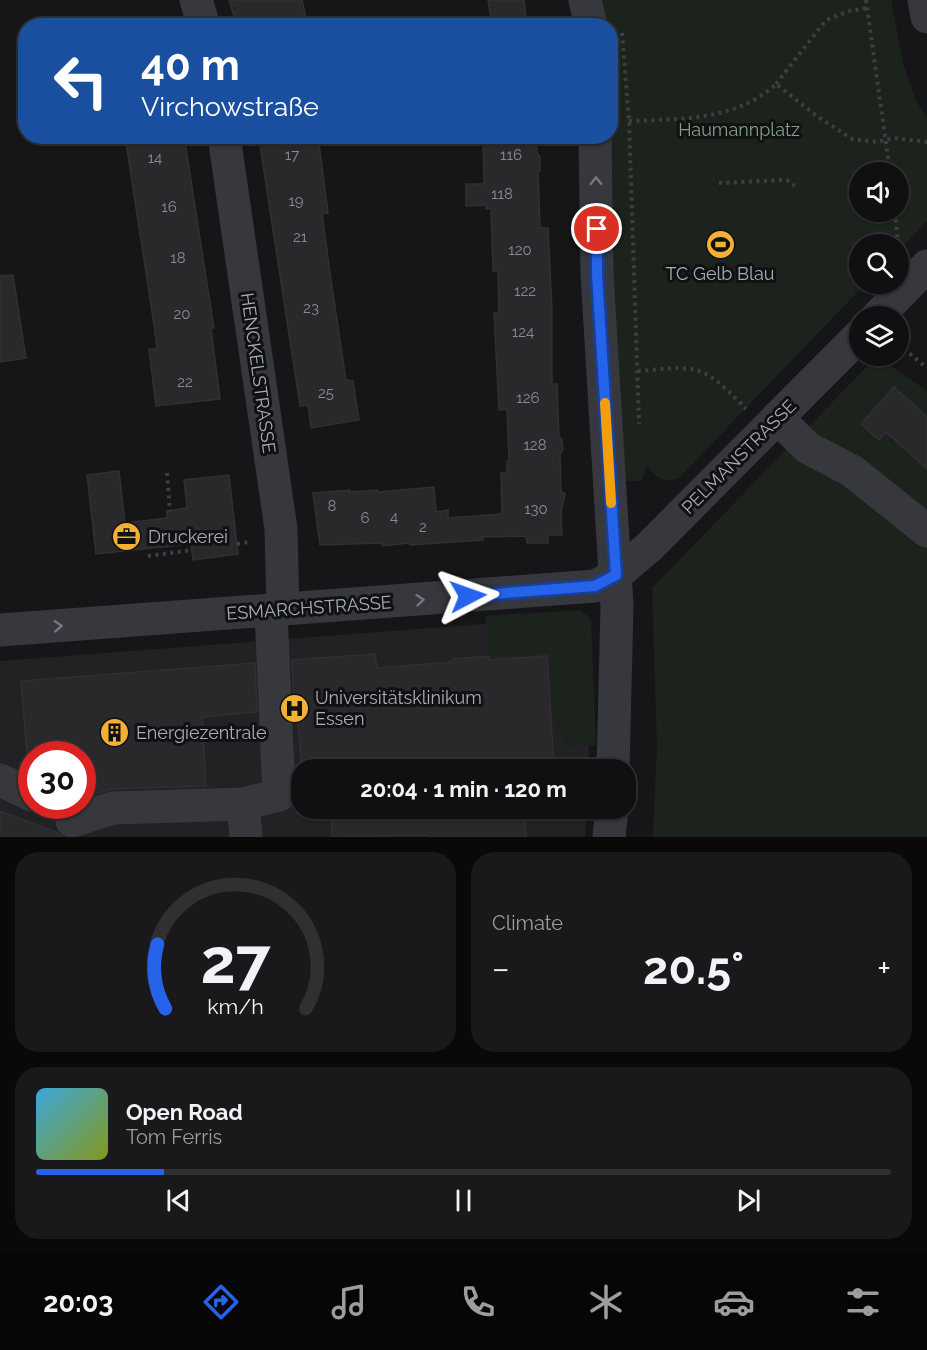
<!DOCTYPE html>
<meta charset="utf-8">
<style>
body{margin:0;font-family:Raleway,sans-serif;background:#19191b;color:#f1f3f6;height:100vh;display:flex;flex-direction:column;font-size:22px;white-space:nowrap}
*{box-sizing:border-box;margin:0}
p{font-size:20px;color:#9c9d9f}
.icon{flex:none;width:33px;height:33px;fill:none;stroke:currentColor;stroke-width:2;stroke-linecap:round;stroke-linejoin:round}
.map{position:relative;height:837px;overflow:hidden}
.details{display:flex;flex-direction:column;gap:15px;padding:15px;background:#09090a;flex:1}
.details>*{flex:none}
.hud{position:absolute;left:18px;top:18px;width:600px;height:126px;border-radius:24px;box-shadow:0 2px 4px #0004,0 0 0 2px #303032;background:#1a4fa0;color:#fff;overflow:hidden}
.controls{position:absolute;left:849px;top:162px;display:grid;gap:12px}
.controls a{display:grid;place-items:center;width:60px;height:60px;border-radius:50%;background:#101012;box-shadow:0 2px 4px #0004,0 0 0 2px #303032;font-size:30px}
.speed{position:absolute;left:18px;top:741px;display:flex;gap:12px;font-size:30px;font-weight:700;text-align:center}
.speed>*{display:grid;place-content:center;width:78px;height:78px;border-radius:50%;background:#101012;box-shadow:0 2px 4px #0004,0 0 0 2px #303032;line-height:1}
.speed .limit{border:9px solid #d22;background:#fff;color:#111}
.pin{position:absolute;display:grid;place-items:center;width:51px;height:51px;color:#fff;margin:-26px;border:3px solid #fff;border-radius:50%;box-shadow:0 2px 6px #0007}
.me{position:absolute;width:66px;margin:-33px;rotate:86deg;stroke-linejoin:round;filter:drop-shadow(0 0 4px #0008)}
.turn{display:flex;align-items:center;gap:21px;height:126px;padding:0 24px;font-size:27px}
.turn .icon{width:78px;height:78px;stroke-width:2.5}
.turn b{display:block;font-size:42px;line-height:51px}
.big{font-size:45px;font-weight:700;line-height:1.1}
.details .card{flex:1;display:flex;flex-direction:column;justify-content:center;gap:9px;min-width:0;padding:0 21px;border-radius:24px;background:#19191b}
.details .dial{align-items:center;gap:0}
.dial svg{height:156px;overflow:visible;fill:none;stroke:#303032;stroke-width:7;stroke-linecap:round;text-anchor:middle}
.dial text{fill:#f1f3f6;stroke:none}
.song{display:flex;align-items:center;gap:18px}
.cover{width:72px;height:72px;border-radius:9px;background:linear-gradient(135deg,hsl(200 70% 55%),hsl(70 70% 35%))}
.played{height:6px;border-radius:3px;background:linear-gradient(90deg,#2563eb 15%,#303032 15%)}
.keys{display:flex;justify-content:space-around;direction:ltr}
.heat{display:flex;justify-content:space-between;align-items:center;font-size:33px;direction:ltr}
.details .tiles{flex:1;display:grid;gap:15px;grid-template-columns:1fr 1fr}
.card:last-child{grid-column:span 2}
.trip{position:absolute;left:291px;top:759px;width:345px;height:60px;border-radius:24px;background:#101012;box-shadow:0 2px 4px #0004,0 0 0 2px #303032;font-weight:700;line-height:60px;text-align:center}
.menu{display:flex;height:96px;justify-content:space-around;align-items:center;background:#060607;color:#9c9d9f}
.menu .icon{width:42px;height:42px}
.menu .active{color:#2563eb}
.menu b{font-size:27px;color:#f1f3f6}
.map>svg:first-child{display:block}
.built{fill:#222225;fill-rule:evenodd}
.green{fill:#1c231d;fill-rule:evenodd}
.building{fill:#29292c;stroke:#303034;stroke-width:1.5}
.lines{fill:none;stroke-linecap:round;stroke-linejoin:round}
.path{stroke:#3d3f44;stroke-width:4;stroke-dasharray:3 4.5;stroke-linecap:butt}
.minor{stroke:#37383d;stroke-width:33}
.oneway{stroke:#757881}
.route-casing{stroke:#184099;stroke-width:15}
.route{stroke:#2563eb;stroke-width:10}
.slow{stroke:#f59e0b;stroke-width:10}
.labels{text-anchor:middle;stroke-width:6;stroke-linejoin:round;paint-order:stroke}
.number-label{font-size:15px;fill:#888b94}
.park-label{font-size:18px;fill:#7fa381;stroke:#111113}
.poi-label{font-size:18px;fill:#a8adb8;stroke:#111113;text-anchor:start}
.street-label{font-size:18px;fill:#a8adb8;stroke:#111113}
</style>
<div class="map">
<svg width="927" height="837" viewBox="0 0 927 837">
<rect width="100%" height="100%" fill="#161618"/>
<path class="built" d="M 575,617 L 585,628 L 589,769 L 302,770 L 302,808 L 587,809 L 585,837 L 0,837 L 0,661 ZM 32,754 L 82,754 L 82,806 L 32,806 Z"/>
<path class="green" d="M 592,0 L 891,0 L 903,63 L 916,101 L 927,118 L 927,221 L 899,250 L 898,244 L 860,244 L 860,284 L 865,284 L 679,478 C 663,483 656,478 647,465 L 642,481 L 623,481 L 612,309 L 610,26 L 596,25 ZM 860,172 L 898,172 L 898,212 L 860,212 Z
M 877,356 L 927,391 L 927,837 L 653,837 L 657,747 L 652,588 Z
M 580,610 L 591,619 L 596,745 L 566,747 L 565,736 L 556,736 L 549,653 L 492,656 L 489,654 L 485,616 Z"/>
<path class="building" d="M 229,0 L 302,0 L 306,18 L 303,19 L 305,26 L 237,26 Z
M 488,0 L 524,0 L 527,26 L 492,26 Z
M 125,136 L 184,136 L 214,328 L 211,328 L 220,399 L 156,406 L 149,349 L 157,349 L 154,325 Z
M 297,136 L 318,136 L 328,213 L 322,214 L 331,280 L 346,380 L 353,381 L 359,420 L 311,428 L 308,405 L 300,406 L 260,145 Z
M 483,136 L 536,136 L 537,153 L 540,157 L 540,171 L 538,171 L 540,228 L 548,228 L 552,311 L 552,384 L 557,384 L 559,436 L 562,440 L 563,450 L 560,454 L 561,492 L 565,494 L 561,512 L 562,535 L 548,535 L 548,543 L 527,543 L 526,536 L 483,537 L 483,540 L 410,545 L 409,543 L 382,546 L 381,543 L 320,545 L 313,493 L 350,490 L 349,492 L 377,490 L 378,492 L 434,487 L 436,512 L 448,510 L 448,518 L 502,514 L 501,473 L 507,472 L 507,461 L 509,461 L 507,409 L 499,410 L 494,313 L 499,313 L 498,271 L 493,271 L 491,208 L 486,209 L 486,205 L 466,206 L 466,184 L 484,184 Z
M 13,275 L 26,358 L 0,362 L 0,276 Z
M 894,387 L 927,417 L 927,469 L 886,432 L 879,440 L 861,424 Z
M 119,471 L 125,523 L 167,518 L 167,511 L 187,508 L 184,480 L 229,475 L 238,554 L 193,560 L 191,544 L 96,554 L 87,475 Z
M 375,654 L 377,668 L 453,662 L 453,659 L 489,656 L 489,660 L 547,656 L 554,768 L 302,770 L 297,709 L 294,709 L 292,660 Z
M 255,663 L 257,712 L 202,717 L 206,786 L 112,789 L 82,798 L 82,754 L 27,754 L 21,681 Z
M 331,808 L 500,808 L 500,813 L 525,812 L 526,837 L 427,837 L 427,835 L 332,837 Z
M 0,811 L 58,833 L 63,837 L 0,837 Z"/>
<g class="lines">
<path class="path" d="M 866,0 L 890,172
M 622,33 L 629,121 L 639,424
M 776,84 L 826,20 L 849,11 L 867,8
M 629,121 C 680,119 736,121 776,84 L 818,117 L 852,139 L 877,142 L 894,138 L 927,142
M 719,183 L 786,180 L 791,182 L 796,188
M 895,212 L 898,244
M 898,344 L 927,368
M 638,371 C 656,370 681,365 699,371 C 717,377 733,396 746,409
M 167,473 L 170,511
M 237,544 L 249,542 L 249,544
M 148,556 L 192,550"/>
<path class="minor" d="M 196,0 L 204,26
M 585,0 L 591,26
M 924,0 L 927,17
M 224,136 L 281,529 L 283,610
M 595,136 L 597,275 L 617,606 L 613,770
M 878,316 L 927,266
M 777,418 L 808,448 L 852,471 L 927,531
M 0,630 L 595,586 L 616,575 L 649,547 L 860,335
M 0,780 L 32,795
M 243,804 L 279,795 L 271,611
M 72,821 L 113,808 L 243,804 L 246,837
M 609,837 L 612,808"/>
</g>
<defs><path id="oneway-chevron" d="M-2-3.5L2.5 0L-2 3.5" fill="none" stroke-width="1.6" stroke-linecap="round" stroke-linejoin="round" transform="scale(1.5)"/></defs>
<g class="oneway">
<use href="#oneway-chevron" transform="translate(596 181) rotate(-91)"/>
<use href="#oneway-chevron" transform="translate(420 600) rotate(-5)"/>
<use href="#oneway-chevron" transform="translate(58 626) rotate(-4)"/>
</g>
<g class="lines">
<defs>
<path id="route" d="M 468,596 L 595,586 L 616,575 L 597,275 L 597,229"/>
</defs>
<use href="#route" class="route-casing"/>
<use href="#route" class="route"/>
<path class="slow" d="M 605,403 L 611,503"/>
</g>
<defs>
<symbol id="stadium-disc" viewBox="-11 -11 22 22"><circle r="9.5" fill="#f2b134" stroke="#111113"/><path d="M0-5a6.5 5 0 1 0 0 10a6.5 5 0 1 0 0-10ZM-3.5-1.8h7v3.6h-7Z" fill="#111"/></symbol>
<symbol id="office-disc" viewBox="-11 -11 22 22"><circle r="9.5" fill="#f2b134" stroke="#111113"/><path d="M-6-3h4V-5.5h4V-3h4V5H-6ZM-1-4.5V-3h2v-1.5ZM-6 0V1H6V0Z" fill="#111"/></symbol>
<symbol id="hospital-disc" viewBox="-11 -11 22 22"><circle r="9.5" fill="#f2b134" stroke="#111113"/><path d="M-5-5h3v3.5h4V-5h3V5h-3V1.5h-4V5h-3Z" fill="#111"/></symbol>
<symbol id="building-disc" viewBox="-11 -11 22 22"><circle r="9.5" fill="#f2b134" stroke="#111113"/><path d="M-4-6H4V6H1V3H-1V6H-4ZM-2.5-4.3h1.7v1.8h-1.7ZM.8-4.3h1.7v1.8H.8ZM-2.5-1h1.7V.8h-1.7ZM.8-1h1.7V.8H.8Z" fill="#111"/></symbol>
</defs>
<g fill-rule="evenodd">
<use href="#stadium-disc" x="704" y="228" width="33" height="33"/>
<use href="#office-disc" x="110" y="520" width="33" height="33"/>
<use href="#hospital-disc" x="278" y="692" width="33" height="33"/>
<use href="#building-disc" x="98" y="716" width="33" height="33"/>
</g>
<g class="labels">
<g class="number-label">
<text x="292" y="160">17</text>
<text x="511" y="160">116</text>
<text x="155" y="163">14</text>
<text x="502" y="199">118</text>
<text x="296" y="206">19</text>
<text x="169" y="212">16</text>
<text x="300" y="242">21</text>
<text x="520" y="255">120</text>
<text x="178" y="263">18</text>
<text x="525" y="296">122</text>
<text x="311" y="313">23</text>
<text x="182" y="319">20</text>
<text x="523" y="337">124</text>
<text x="185" y="387">22</text>
<text x="326" y="398">25</text>
<text x="528" y="403">126</text>
<text x="535" y="450">128</text>
<text x="332" y="511">8</text>
<text x="536" y="514">130</text>
<text x="394" y="522">4</text>
<text x="365" y="523">6</text>
<text x="423" y="532">2</text>
</g>
<g class="park-label">
<text x="739" y="136">Haumannplatz</text>
</g>
<g class="poi-label">
<text x="720" y="280" text-anchor="middle">TC Gelb Blau</text>
<text x="148" y="543">Druckerei</text>
<text x="315" y="704">Universitätsklinikum<tspan x="315" dy="21">Essen</tspan></text>
<text x="136" y="739">Energiezentrale</text>
</g>
<g class="street-label">
<text transform="translate(258 373) rotate(82)" y="6">HENCKELSTRASSE</text>
<text transform="translate(739 457) rotate(-45)" y="6">PELMANSTRASSE</text>
<text transform="translate(309 608) rotate(-4)" y="6">ESMARCHSTRASSE</text>
</g>
</g>
</svg>
<div class="controls">
<a><svg class="icon" aria-label="sound" viewBox="0 0 24 24"><path d="M4 9h4l5-4v14l-5-4H4zM17 9q2 3 0 6"/></svg></a>
<a><svg class="icon" aria-label="search" viewBox="0 0 24 24"><circle cx="10" cy="10" r="6"/><path d="M15 15l6 6"/></svg></a>
<a><svg class="icon" aria-label="layers" viewBox="0 0 24 24"><path d="M12 4l9 5-9 5-9-5zM3 14l9 5 9-5"/></svg></a>
</div>
<div class="speed"><div class="limit">30</div></div>
<div class="pin" style="left:597px;top:229px;background:#d93025"><svg class="icon" aria-label="arrive" viewBox="0 0 24 24"><path d="M6 21V4h12l-3 4 3 4H6"/></svg></div>
<svg class="me" style="left:468px;top:596px" viewBox="-20 -20 40 40"><path d="M0-17L14 15 0 8-14 15z" fill="#2563eb" stroke="#fff" stroke-width="4"/></svg>
<div class="trip">20:04 · 1 min · 120 m</div>
<div class="hud">
<div class="turn"><svg class="icon" aria-label="left" viewBox="0 0 24 24"><path d="M17 20v-9H6M10 6l-5 5 5 5"/></svg><div><b>40 m</b>Virchowstraße</div></div>
</div>
</div>
<section class="details">
<div class="tiles">
<div class="card dial"><svg viewBox="0 0 100 80">
<path d="M14 69A42 42 0 1 1 86 69"/>
<path d="M14 69A42 42 0 0 1 10 36" stroke="#2563eb"/>
<text x="50" y="56" font-size="32" font-weight="700">27</text>
<text x="50" y="72" font-size="11">km/h</text>
</svg></div>
<div class="card"><p>Climate</p>
<div class="heat"><a>−</a><b class="big">20.5°</b><a>+</a></div>
</div>
<div class="card">
<div class="song"><i class="cover"></i><div><b>Open Road</b><p>Tom Ferris</p></div></div>
<div class="played"></div>
<div class="keys"><svg class="icon" aria-label="previous" viewBox="0 0 24 24"><path d="M18 5L8 12l10 7zM5 5v14"/></svg><svg class="icon" aria-label="pause" viewBox="0 0 24 24"><path d="M8 5v14M16 5v14"/></svg><svg class="icon" aria-label="next" viewBox="0 0 24 24"><path d="M6 5l10 7-10 7zM19 5v14"/></svg></div>
</div>
</div>
</section>
<nav class="menu">
<b>20:03</b>
<svg class="icon active" aria-label="directions" viewBox="0 0 24 24"><path d="M12 3l9 9-9 9-9-9zM9 14v-3h6M13 9l2 2-2 2"/></svg>
<svg class="icon" aria-label="music" viewBox="0 0 24 24"><path d="M9 18V5l10-2v13"/><circle cx="6" cy="18" r="3"/><circle cx="16" cy="16" r="3"/></svg>
<svg class="icon" aria-label="phone" viewBox="0 0 24 24"><path d="M5 4h4l2 5-3 2q2 4 5 5l2-3 5 2v4C11 20 4 13 5 4z"/></svg>
<svg class="icon" aria-label="climate" viewBox="0 0 24 24"><path d="M12 3v18M4 7l16 10M4 17L20 7"/></svg>
<svg class="icon" aria-label="car" viewBox="0 0 24 24"><path d="M5 17H2v-5l4-1 3-4h7l3 4 3 1v5h-3M9 17h6M6 11h13"/><circle cx="7" cy="17" r="2"/><circle cx="17" cy="17" r="2"/></svg>
<svg class="icon" aria-label="filters" viewBox="0 0 24 24"><path d="M4 7h16M4 17h16"/><circle cx="9" cy="7" r="2"/><circle cx="15" cy="17" r="2"/></svg>
</nav>
